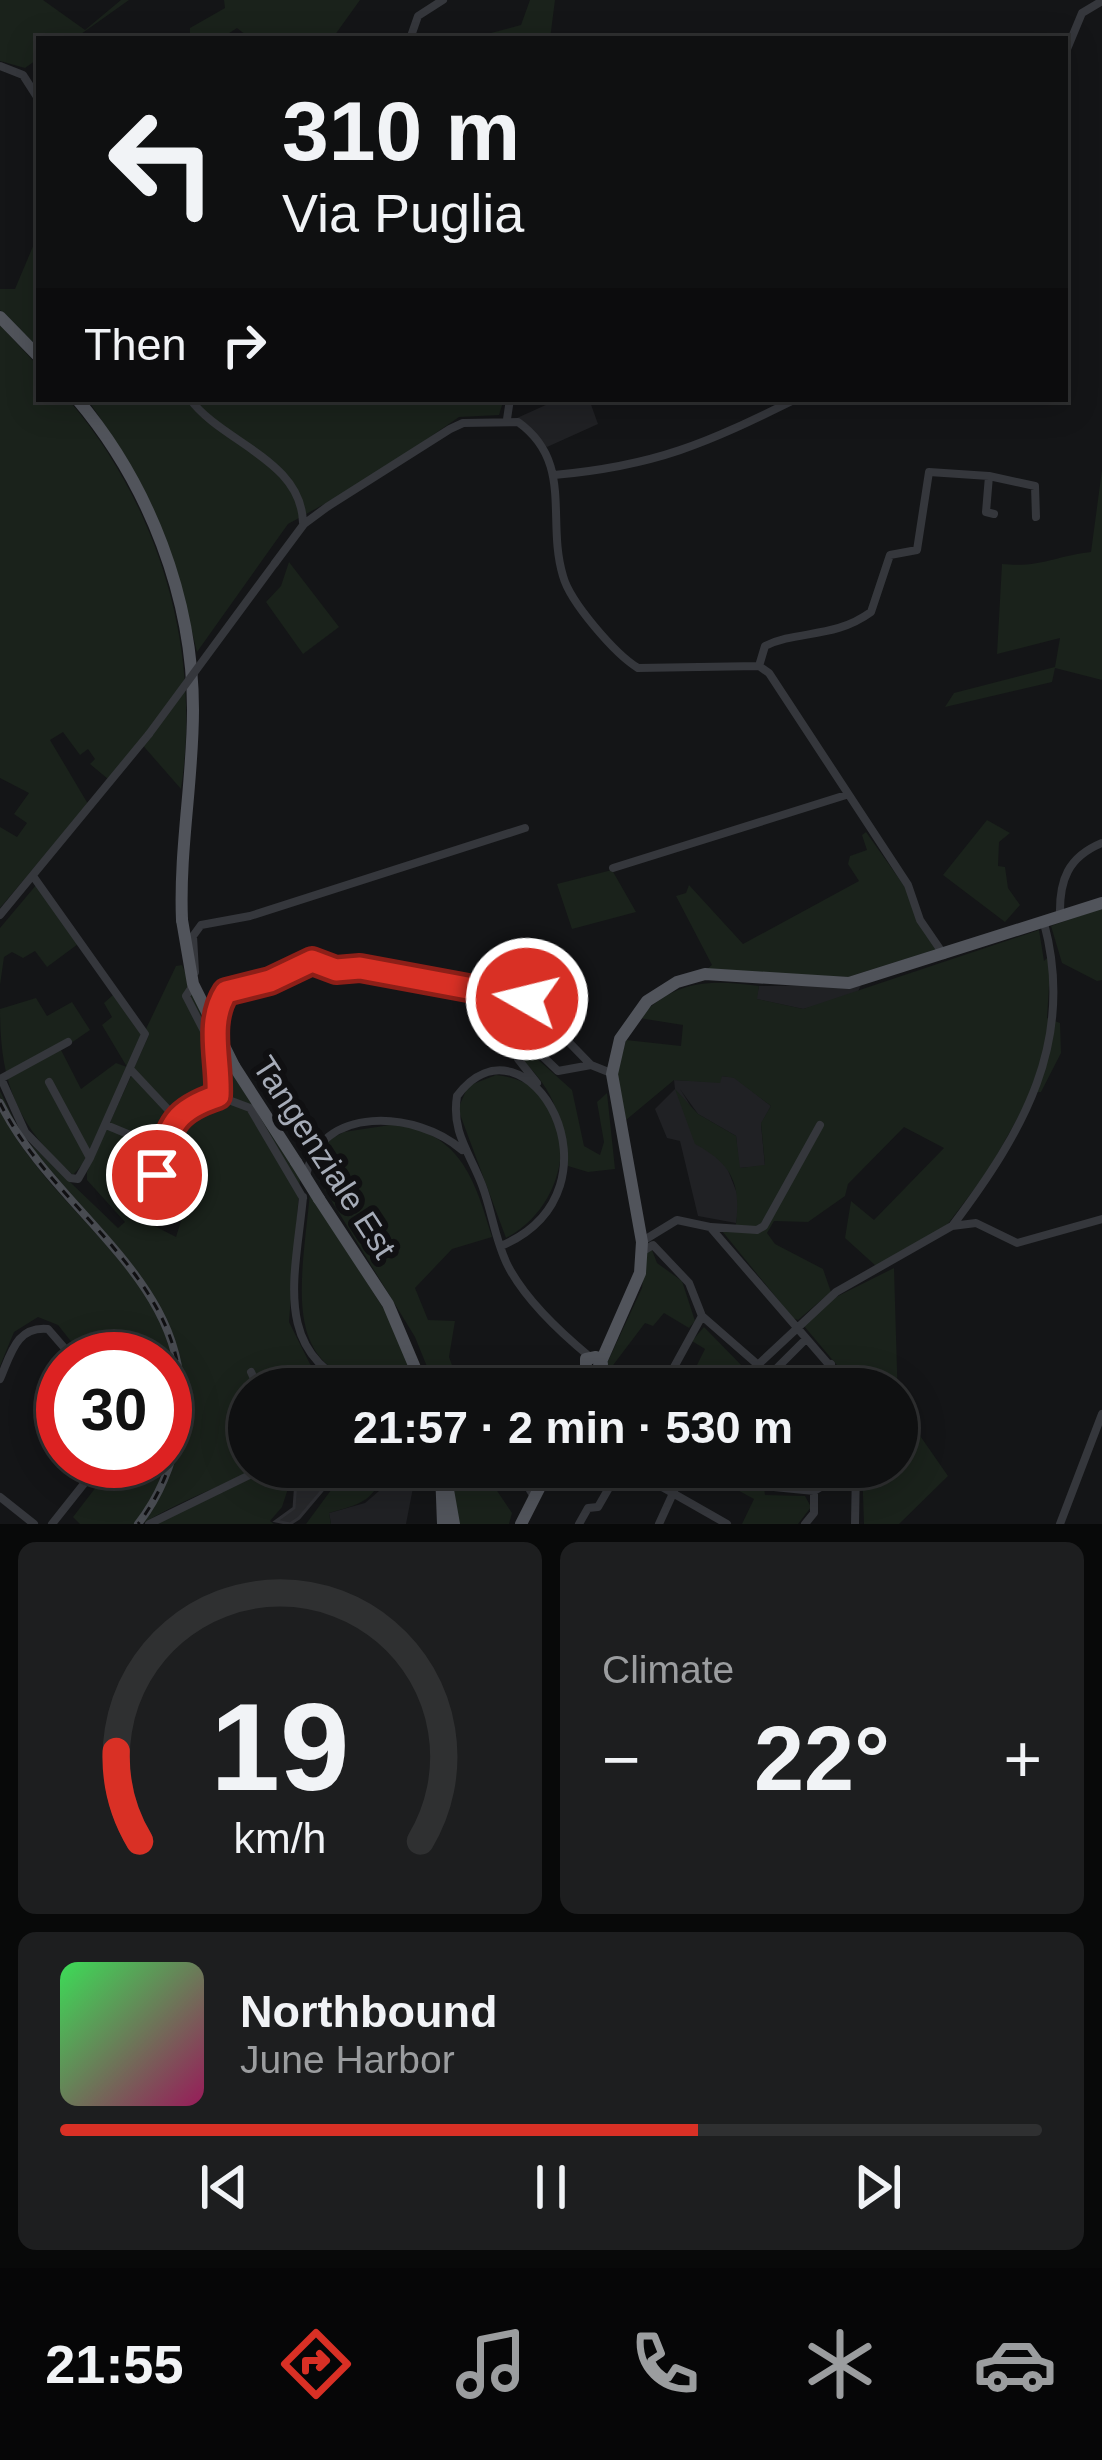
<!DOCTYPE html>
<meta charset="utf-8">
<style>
body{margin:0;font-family:Arial,sans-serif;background:#1d1e1f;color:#f1f3f6;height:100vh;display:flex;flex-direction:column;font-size:45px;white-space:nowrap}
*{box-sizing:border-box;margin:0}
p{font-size:39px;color:#9b9d9f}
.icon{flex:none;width:66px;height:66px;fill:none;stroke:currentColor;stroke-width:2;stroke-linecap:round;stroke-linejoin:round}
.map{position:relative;height:1524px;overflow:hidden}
.sheet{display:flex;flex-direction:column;gap:18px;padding:18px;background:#080909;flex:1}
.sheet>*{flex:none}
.banner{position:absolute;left:36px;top:36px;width:1032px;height:366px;border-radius:0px;box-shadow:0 6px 30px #0003,0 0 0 3px #2f3031;background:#0f1011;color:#f1f3f6;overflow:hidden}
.speed{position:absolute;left:36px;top:1332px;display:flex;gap:24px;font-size:60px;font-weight:700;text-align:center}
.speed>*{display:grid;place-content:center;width:156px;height:156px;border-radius:50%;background:#0f1011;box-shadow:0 6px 30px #0003,0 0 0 3px #2f3031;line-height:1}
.speed .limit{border:18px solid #d22;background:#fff;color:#111}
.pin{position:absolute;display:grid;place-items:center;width:102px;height:102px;color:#fff;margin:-51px;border:6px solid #fff;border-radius:50%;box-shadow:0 3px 12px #0007}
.me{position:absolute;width:132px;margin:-66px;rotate:278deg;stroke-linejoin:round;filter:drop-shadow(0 0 9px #0008)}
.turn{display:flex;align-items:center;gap:42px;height:252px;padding:0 48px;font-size:54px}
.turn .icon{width:156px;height:156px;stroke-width:2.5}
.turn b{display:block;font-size:84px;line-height:102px}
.then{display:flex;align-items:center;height:114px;padding:0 48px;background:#0003;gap:24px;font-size:45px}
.big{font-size:90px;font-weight:600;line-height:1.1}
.sheet .tile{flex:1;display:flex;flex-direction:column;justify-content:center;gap:18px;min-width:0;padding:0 42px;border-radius:18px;background:#1d1e1f}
.sheet .dial{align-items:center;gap:0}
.dial svg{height:312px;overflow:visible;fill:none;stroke:#2f3031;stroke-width:7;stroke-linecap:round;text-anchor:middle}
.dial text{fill:#f1f3f6;stroke:none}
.song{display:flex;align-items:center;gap:36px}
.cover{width:144px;height:144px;border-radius:18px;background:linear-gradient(135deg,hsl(130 70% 55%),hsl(330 70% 35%))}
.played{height:12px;border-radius:6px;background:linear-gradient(90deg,#d93025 65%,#2f3031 65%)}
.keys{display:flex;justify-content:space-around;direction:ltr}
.heat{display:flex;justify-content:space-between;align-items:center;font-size:66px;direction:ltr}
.sheet .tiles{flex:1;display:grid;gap:18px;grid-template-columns:1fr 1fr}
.tile:last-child{grid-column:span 2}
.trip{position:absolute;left:228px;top:1368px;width:690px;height:120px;border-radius:60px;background:#0f1011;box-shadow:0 6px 30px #0003,0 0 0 3px #2f3031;font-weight:600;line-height:120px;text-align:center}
.tab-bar{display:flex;height:192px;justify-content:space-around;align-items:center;background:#060607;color:#9b9d9f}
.tab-bar .icon{width:84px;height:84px}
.tab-bar .active{color:#d93025}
.tab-bar b{font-size:54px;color:#f1f3f6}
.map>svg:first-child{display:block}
.built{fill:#202124}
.green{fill:#1a221b}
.building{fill:#27282b;stroke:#2e2f33;stroke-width:3}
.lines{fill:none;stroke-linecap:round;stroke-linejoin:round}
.street-tunnel{stroke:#313337;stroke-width:8;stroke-dasharray:8 4;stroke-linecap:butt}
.street{stroke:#35373c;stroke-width:8}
.primary{stroke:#51545b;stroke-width:12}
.rail-casing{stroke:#484b51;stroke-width:8}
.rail{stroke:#101012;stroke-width:3;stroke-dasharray:9;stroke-linecap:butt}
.street-bridge{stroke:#35373c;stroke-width:8}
.primary-bridge{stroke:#51545b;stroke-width:12}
.route-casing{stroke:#8d1f18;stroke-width:30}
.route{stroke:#d93025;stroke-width:21}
.labels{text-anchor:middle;stroke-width:12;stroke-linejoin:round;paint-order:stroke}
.street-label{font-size:33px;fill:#a6acb8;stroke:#101012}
</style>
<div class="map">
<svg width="1102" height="1524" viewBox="0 0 1102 1524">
<rect width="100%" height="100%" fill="#141517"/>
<path class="built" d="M 559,399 L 589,399 L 598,424 L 547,447 L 517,418 Z
M 861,985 L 856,996 L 803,1009 L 756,999 L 759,986 Z
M 721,1076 L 734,1077 L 771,1106 L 761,1124 L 765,1166 L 739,1168 L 736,1136 L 698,1114 L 680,1089 L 724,1160 L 740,1201 L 736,1223 L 698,1216 L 680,1141 L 667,1138 L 655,1109 L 675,1089 L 674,1080 L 719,1082 Z
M 0,1096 L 19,1134 L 126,1254 L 171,1322 L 185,1407 L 165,1486 L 142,1524 L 134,1524 L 160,1483 L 171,1452 L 176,1362 L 121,1259 L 14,1137 L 0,1110 Z
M 384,1467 L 417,1467 L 406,1524 L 331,1524 L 329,1513 L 365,1503 L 379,1491 Z"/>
<path class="green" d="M 0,0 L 43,0 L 85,30 L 121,0 L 129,0 L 74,39 L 39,39 L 39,58 L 25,68 L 0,61 Z
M 224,0 L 360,0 L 332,39 L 251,39 L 237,28 L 220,39 L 190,39 L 190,28 L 225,8 Z
M 530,0 L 555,0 L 550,39 L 468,39 L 521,25 Z
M 39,232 L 39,348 L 0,310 L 0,289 L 15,289 Z
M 0,325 L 39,367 L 39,399 L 68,399 C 160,507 202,650 181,789 L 139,741 L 108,779 L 90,764 L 95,759 L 88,749 L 80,755 L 63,732 L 50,740 L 88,804 L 0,908 L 0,827 L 17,837 L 27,823 L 14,814 L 29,793 L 0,778 Z
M 87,399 L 504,399 L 499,415 L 459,417 L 368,480 L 288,524 L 197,652 C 175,557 144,478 87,399 Z
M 1102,470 L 1102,680 L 1055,668 L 1052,682 L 945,707 L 954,693 L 1055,667 L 1060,638 L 997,654 L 1002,564 C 1040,568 1055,556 1091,552 Z
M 289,562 L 339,627 L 303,654 L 266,602 L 281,586 Z
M 987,820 L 1010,833 L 999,842 L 998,866 L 1005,867 L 1008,888 L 1020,905 L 1005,922 L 943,875 Z
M 866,832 L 905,887 L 937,949 L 848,977 L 706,970 L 712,965 L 676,896 L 686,893 L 689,885 L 743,944 L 859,881 L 848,864 L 850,856 L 867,850 L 862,835 Z
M 612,870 L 636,912 L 572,929 L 557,884 Z
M 37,884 L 78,944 L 47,967 L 35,951 L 23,958 L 12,952 L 4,957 L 0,985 L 0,928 Z
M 1102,908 L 1102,980 L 1097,981 L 1062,963 L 1051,926 Z
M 1039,930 L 1044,961 L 1051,954 L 1047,1018 L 1060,1023 L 1061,1053 L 1041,1092 L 1032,1092 L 988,1171 L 944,1229 L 876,1266 L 845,1238 L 851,1201 L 874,1220 L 944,1148 L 904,1127 L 848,1184 L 845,1196 L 808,1222 L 774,1221 L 767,1233 L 775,1244 L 823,1269 L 831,1292 L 798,1320 L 793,1318 L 722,1231 L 735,1230 C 742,1186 734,1165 695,1144 L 675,1089 L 698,1114 L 736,1136 L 740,1168 L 765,1165 L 761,1123 L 771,1106 L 734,1078 L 722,1076 L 720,1083 L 674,1080 L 626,1120 L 617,1074 L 626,1040 L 681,1046 L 683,1025 L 639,1018 C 674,980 710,979 759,986 L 757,999 L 803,1009 Z
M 182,965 L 220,1055 L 300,1179 L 289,1322 L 310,1364 L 336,1389 L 249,1389 L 249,1467 L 259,1467 C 220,1487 175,1503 142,1524 C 163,1497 175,1465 181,1432 C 207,1284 58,1213 0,1096 L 0,1091 L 22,1136 L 118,1228 L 125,1222 L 87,1180 L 87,1172 L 132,1074 L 169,1115 L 137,1217 L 176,1237 L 200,1160 L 171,1150 L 180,1118 L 134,1068 L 149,1035 L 146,1029 L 176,966 Z
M 113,995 L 142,1033 L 87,1159 L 73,1175 C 16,1125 0,1082 0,1009 L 36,998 L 47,1016 L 72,1002 L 90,1030 L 61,1050 L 81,1089 L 116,1063 L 127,1067 L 102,1025 L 112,1017 L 104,1003 Z
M 525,1048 L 572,1090 L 584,1146 L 600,1155 L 604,1142 L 597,1102 L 607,1093 L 615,1169 L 588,1172 L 568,1166 C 563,1122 555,1090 522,1060 Z
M 496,1075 C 583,1083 579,1200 506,1238 L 458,1109 L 468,1086 Z
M 0,1110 C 56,1224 201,1286 175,1432 C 169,1466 156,1497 134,1524 L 80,1524 L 73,1517 L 116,1461 L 165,1461 L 165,1359 L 85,1359 L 58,1325 L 38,1317 L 14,1332 L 0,1366 Z
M 390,1125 C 459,1129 475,1179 492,1237 L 452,1249 L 415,1288 L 428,1320 L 455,1321 L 449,1357 L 461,1389 L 436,1389 L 415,1337 L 314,1172 L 325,1142 L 344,1132 Z
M 310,1193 L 387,1314 L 418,1389 C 277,1389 299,1303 310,1193 Z
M 652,1250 L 657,1263 L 682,1281 L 695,1321 L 689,1328 L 664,1313 L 653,1326 L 645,1323 L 595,1389 L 642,1288 L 646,1251 Z
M 894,1268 L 898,1404 L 948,1476 L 899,1524 L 864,1524 L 862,1467 L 897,1467 L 897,1389 L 857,1389 L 804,1326 L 834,1298 Z
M 704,1327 L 745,1369 L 725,1389 L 668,1389 L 676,1378 L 691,1377 L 705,1349 L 692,1341 Z
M 272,1467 L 295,1467 L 282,1507 L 270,1521 L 274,1524 L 152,1524 Z
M 348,1467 L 384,1467 C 376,1501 361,1504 329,1513 L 331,1524 L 306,1524 Z
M 452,1467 L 481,1467 L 512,1513 L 509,1524 L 457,1524 Z
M 695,1467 L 761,1467 L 765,1495 L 805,1496 L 811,1507 L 798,1524 L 742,1524 L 754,1499 Z"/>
<path class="building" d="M 320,1467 L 342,1467 L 299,1518 L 290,1524 L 276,1521 L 294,1508 L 296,1481 Z"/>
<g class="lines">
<path class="street-tunnel" d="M 824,1485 L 840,1484"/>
<path class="street" d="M 410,39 L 418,16 L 443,0
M 1065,54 L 1082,13 L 1102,1
M 0,66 L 23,75 L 39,100
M 190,399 C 221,442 302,460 303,523
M 507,419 L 510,399
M 554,475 C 656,466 707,443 796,399
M 989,476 L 986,512 L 994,514
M 275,563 L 304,524 L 327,507 L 450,429 L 463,423 L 518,422 C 574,462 546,520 563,576 C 570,602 615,654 638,668 L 759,666 L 769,673 L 908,885 L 920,920 L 944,955
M 759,666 L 765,646 C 797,630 834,639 871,612 L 890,555 L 917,550 L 929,472 L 989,476 L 1035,486 L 1036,517
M 613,868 L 846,795
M 33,876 L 145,1034 L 90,1158 L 49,1082
M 0,915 L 149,734
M 1060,916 C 1059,880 1068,857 1102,843
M 195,972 L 193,936 L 201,925 L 250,916 L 525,828
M 192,987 L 186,996 L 218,1058 L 218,1096 L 250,1108 L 303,1198
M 217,1028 L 226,992 L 270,981 L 312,961 L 336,971 L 360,968 L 527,999 L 591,1065 L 611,1073
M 68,1042 L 2,1078 L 3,1083 L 25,1132 L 70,1178 L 78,1179 L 90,1158
M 131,1070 L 175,1117
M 537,1083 L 518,1059 L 522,1046 L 532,1046 L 558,1071 L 591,1065
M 106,1125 L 164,1149
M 157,1175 L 175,1117 L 218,1096
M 306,1177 C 318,1103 418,1111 462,1150
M 303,1197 C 296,1274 270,1354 360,1389
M 953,1225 C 1023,1132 1076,1041 1044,923
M 711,1227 L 757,1230 L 764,1226 L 820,1125
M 641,1242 L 677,1220 L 710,1227 L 850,1389
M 501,1246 C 634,1189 526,1003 457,1096 C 451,1132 470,1153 482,1185 C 492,1211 495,1241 508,1266 C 525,1299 561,1333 590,1357
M 643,1251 L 653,1245 L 689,1283 L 702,1316 L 757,1364
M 251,1372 L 259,1389
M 0,1379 C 11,1354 16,1326 48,1329 L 74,1359
M 662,1389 L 702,1316
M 732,1389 L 836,1292 L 952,1226 L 976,1223 L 1017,1243 L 1102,1219
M 763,1389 L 763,1382 L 806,1339
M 808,1389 L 831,1364
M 529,1467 L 523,1478 L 534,1497
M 627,1467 L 727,1524
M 763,1467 L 764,1486 L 814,1491 L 814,1513 L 805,1524
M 814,1491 L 824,1485
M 0,1497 L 34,1524
M 52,1524 L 102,1461
M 149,1524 L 266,1467
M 579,1524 L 588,1508 L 598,1507 L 621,1467
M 659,1524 L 685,1467
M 855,1524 L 856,1467
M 1060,1524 L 1102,1414"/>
<path class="primary" d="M 0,317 L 39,357
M 77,399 C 149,484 193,598 193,710 C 193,781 179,850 182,920
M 234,1066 L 296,1162
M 319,1199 L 388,1304 L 424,1389
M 597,1375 L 586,1372 L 586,1359 L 596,1357 L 602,1364
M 589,1389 L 640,1273 L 642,1242 L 612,1074 L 620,1039 L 647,1001 L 677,982 L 705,974 L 849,983 L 1102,903
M 444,1467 L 454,1524
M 441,1471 L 443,1524
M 521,1524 L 550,1467"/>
<defs>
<path id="rail" d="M 0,1103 C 57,1218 204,1285 178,1432 C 172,1465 159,1497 138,1524"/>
</defs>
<use href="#rail" class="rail-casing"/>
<use href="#rail" class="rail"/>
<path class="street-bridge" d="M 149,734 L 275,563"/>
<path class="primary-bridge" d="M 182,920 L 193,984 L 234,1066
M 296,1162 L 319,1199"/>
</g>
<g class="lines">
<defs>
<path id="route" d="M 157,1175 C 170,1129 169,1112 218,1096 C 220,1061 206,1023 226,992 L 270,981 L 312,961 L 336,970 L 360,968 L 527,999"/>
</defs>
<use href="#route" class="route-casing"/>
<use href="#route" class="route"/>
</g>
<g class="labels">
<g class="street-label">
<text transform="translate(325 1157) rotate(57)" y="12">Tangenziale Est</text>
</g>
</g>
</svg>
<div class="speed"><div class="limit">30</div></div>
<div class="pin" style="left:157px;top:1175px;background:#d93025"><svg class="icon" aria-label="arrive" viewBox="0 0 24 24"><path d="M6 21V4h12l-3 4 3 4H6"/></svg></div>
<svg class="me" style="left:527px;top:999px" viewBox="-20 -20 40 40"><circle r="17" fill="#d93025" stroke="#fff" stroke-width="3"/><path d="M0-11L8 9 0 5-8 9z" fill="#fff"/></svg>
<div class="trip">21:57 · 2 min · 530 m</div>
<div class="banner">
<div class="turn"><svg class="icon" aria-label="left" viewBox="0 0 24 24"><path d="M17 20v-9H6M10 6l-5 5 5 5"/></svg><div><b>310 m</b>Via Puglia</div></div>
<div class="then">Then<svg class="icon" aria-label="right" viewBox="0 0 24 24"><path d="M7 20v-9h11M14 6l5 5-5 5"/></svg></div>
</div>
</div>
<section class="sheet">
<div class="tiles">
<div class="tile dial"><svg viewBox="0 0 100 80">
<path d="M14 69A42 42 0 1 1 86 69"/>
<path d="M14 69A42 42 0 0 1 8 46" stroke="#d93025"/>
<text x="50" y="56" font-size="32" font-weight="700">19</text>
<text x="50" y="72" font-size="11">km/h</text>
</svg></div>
<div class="tile"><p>Climate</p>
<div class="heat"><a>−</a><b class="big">22°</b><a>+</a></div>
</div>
<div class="tile">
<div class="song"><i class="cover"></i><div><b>Northbound</b><p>June Harbor</p></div></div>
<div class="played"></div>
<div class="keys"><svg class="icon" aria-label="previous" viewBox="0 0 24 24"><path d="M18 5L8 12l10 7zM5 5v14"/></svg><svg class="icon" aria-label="pause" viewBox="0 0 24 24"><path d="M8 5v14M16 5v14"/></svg><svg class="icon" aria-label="next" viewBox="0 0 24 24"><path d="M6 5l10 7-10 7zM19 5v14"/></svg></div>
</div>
</div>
</section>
<nav class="tab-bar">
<b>21:55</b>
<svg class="icon active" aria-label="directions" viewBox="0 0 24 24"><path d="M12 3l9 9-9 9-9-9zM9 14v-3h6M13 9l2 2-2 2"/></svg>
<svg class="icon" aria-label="music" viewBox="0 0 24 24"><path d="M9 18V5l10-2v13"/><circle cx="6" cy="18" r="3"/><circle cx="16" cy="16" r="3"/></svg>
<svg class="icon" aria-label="phone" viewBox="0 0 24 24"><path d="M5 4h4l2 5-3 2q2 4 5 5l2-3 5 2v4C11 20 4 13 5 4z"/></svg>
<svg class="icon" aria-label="climate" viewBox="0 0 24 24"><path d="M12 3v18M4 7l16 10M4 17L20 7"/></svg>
<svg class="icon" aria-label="car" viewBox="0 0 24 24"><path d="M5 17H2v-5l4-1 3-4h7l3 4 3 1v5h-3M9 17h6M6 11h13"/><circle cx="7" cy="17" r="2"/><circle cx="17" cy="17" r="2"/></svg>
</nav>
